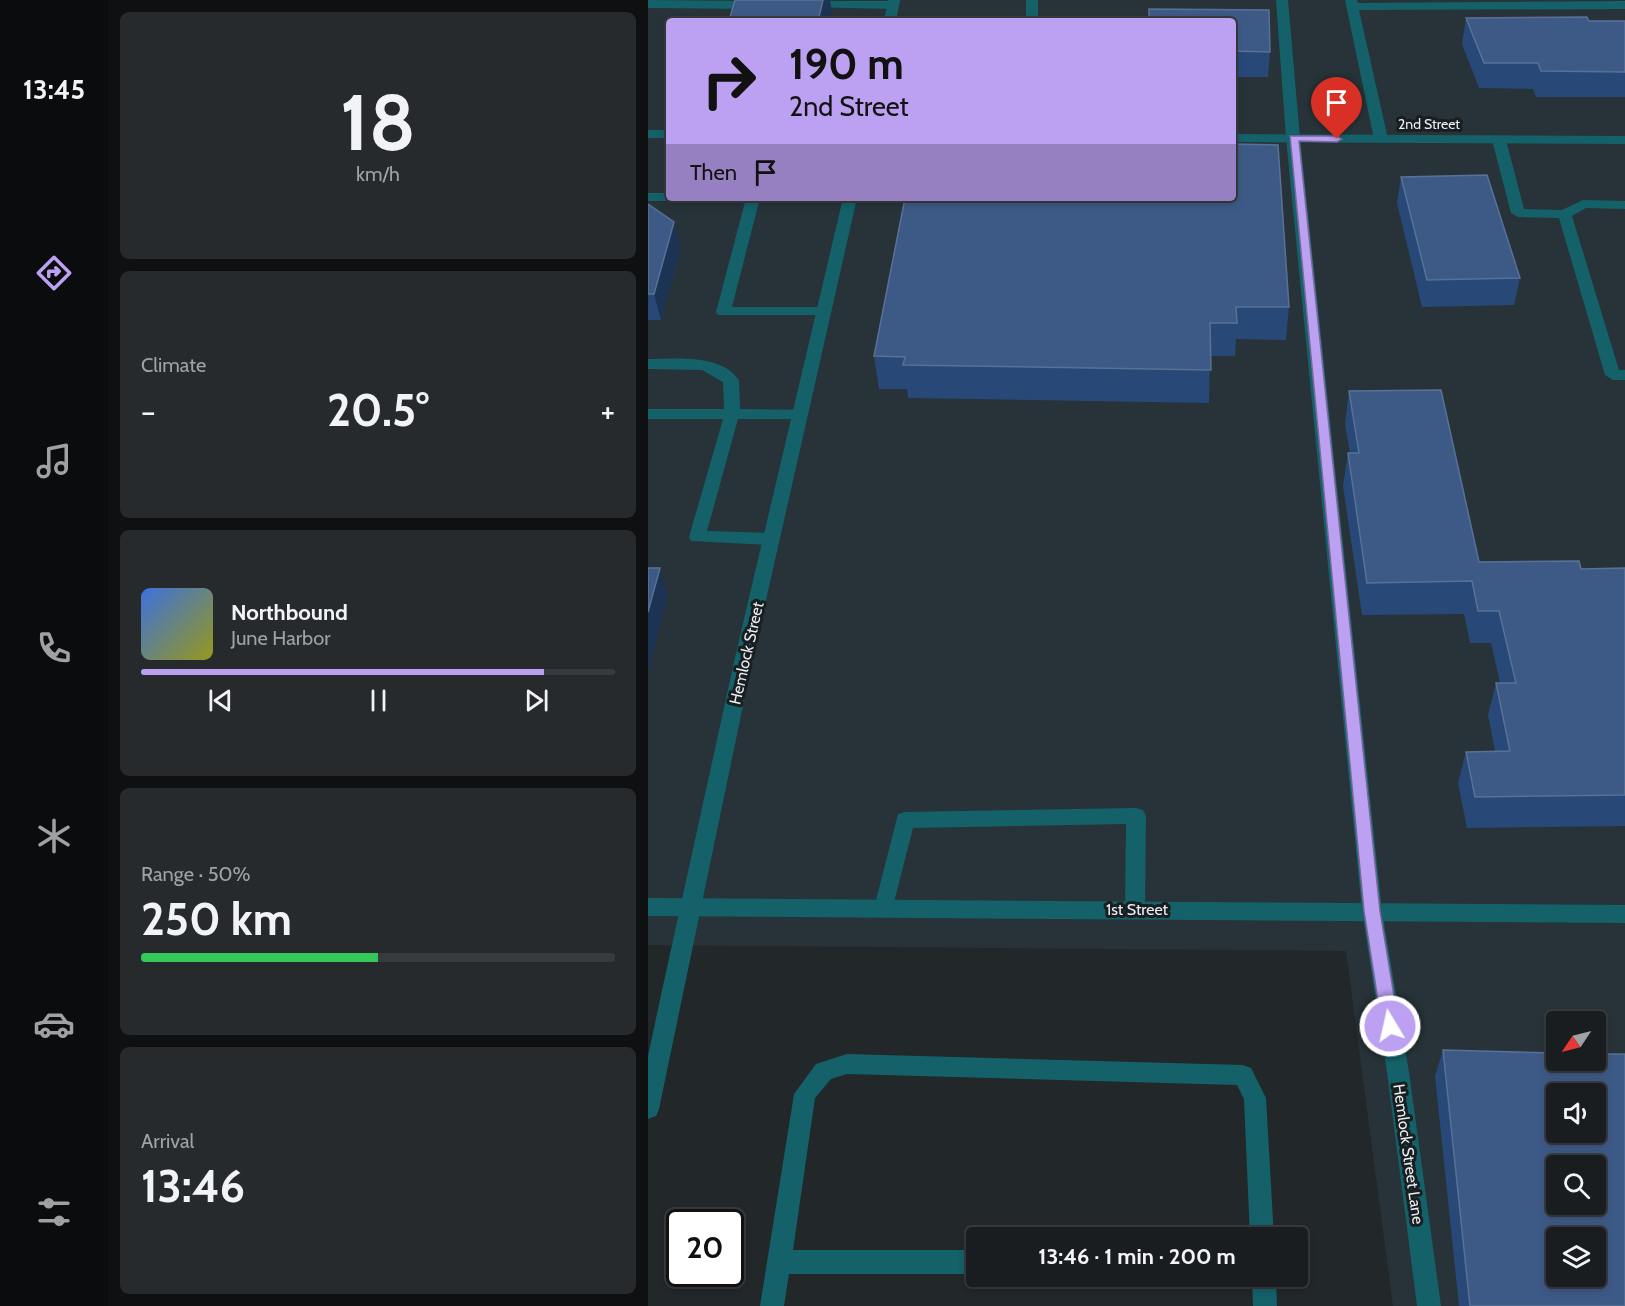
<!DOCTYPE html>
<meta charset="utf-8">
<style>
body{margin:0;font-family:Cabin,sans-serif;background:#272a2d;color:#f1f3f6;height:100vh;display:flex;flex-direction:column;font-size:22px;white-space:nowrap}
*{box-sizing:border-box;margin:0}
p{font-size:20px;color:#9fa2a5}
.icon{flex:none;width:33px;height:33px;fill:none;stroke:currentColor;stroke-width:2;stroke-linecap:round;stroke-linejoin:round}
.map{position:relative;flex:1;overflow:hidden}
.details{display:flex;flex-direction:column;gap:12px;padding:12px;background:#0e1012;width:540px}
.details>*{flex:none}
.banner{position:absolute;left:18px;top:18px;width:570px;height:183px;border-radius:6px;box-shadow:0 3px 9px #0003,0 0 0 2px #383b3e;background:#bca0f2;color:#111;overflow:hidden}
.needle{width:39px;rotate:235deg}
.fabs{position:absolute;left:898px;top:1011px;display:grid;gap:12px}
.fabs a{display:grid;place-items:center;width:60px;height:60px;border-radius:6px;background:#1a1d20;box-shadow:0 3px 9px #0003,0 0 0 2px #383b3e;font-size:30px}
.speed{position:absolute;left:18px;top:1209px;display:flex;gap:12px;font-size:30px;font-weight:700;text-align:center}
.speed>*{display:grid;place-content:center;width:78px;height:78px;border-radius:50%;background:#1a1d20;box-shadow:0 3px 9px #0003,0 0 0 2px #383b3e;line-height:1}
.speed .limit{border:3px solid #111;border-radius:9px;background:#fff;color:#111}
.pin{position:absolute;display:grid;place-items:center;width:51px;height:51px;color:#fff;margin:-62px -26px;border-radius:50% 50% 50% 0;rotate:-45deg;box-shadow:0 0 6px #0007}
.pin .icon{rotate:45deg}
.me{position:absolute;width:66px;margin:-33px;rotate:351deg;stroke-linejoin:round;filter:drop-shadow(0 0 4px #0008)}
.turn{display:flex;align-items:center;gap:21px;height:126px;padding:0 24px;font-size:27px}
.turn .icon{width:78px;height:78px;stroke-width:2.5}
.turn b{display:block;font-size:42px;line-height:51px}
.then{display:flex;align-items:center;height:57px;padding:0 24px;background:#0003;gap:12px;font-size:22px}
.big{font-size:45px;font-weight:700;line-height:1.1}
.details .tile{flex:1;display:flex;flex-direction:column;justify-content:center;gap:9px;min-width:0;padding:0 21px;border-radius:9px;background:#272a2d}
.details .dial{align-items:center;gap:0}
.dial b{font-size:78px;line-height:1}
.song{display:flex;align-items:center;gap:18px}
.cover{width:72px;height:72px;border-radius:9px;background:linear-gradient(135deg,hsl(220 70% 55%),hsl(60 70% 35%))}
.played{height:6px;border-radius:3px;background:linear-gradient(90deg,#bca0f2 85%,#383b3e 85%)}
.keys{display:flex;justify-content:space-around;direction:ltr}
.heat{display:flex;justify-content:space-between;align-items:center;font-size:33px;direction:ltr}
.charge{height:9px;border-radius:4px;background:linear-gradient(90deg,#34c759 50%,#383b3e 0)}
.trip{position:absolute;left:318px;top:1227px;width:342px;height:60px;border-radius:6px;background:#1a1d20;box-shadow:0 3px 9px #0003,0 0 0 2px #383b3e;font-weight:700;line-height:60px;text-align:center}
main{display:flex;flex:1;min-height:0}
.dock{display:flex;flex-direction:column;width:108px;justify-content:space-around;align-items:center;background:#0a0c0d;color:#9fa2a5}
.dock .icon{width:42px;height:42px}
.dock .current{color:#bca0f2}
.dock b{font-size:27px;color:#f1f3f6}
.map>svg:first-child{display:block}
.built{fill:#273339;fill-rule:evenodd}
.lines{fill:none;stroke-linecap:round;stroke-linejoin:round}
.service{fill:#146169;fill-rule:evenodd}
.minor{fill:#146169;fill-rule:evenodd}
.tertiary{fill:#146169;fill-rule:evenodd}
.wall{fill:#284878}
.shaded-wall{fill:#1d3353}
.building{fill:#3d5985;stroke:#587196;stroke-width:1.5;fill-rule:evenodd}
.route{fill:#bca0f2;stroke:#7a689d;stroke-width:1.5}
.labels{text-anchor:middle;stroke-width:6;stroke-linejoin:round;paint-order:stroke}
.far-street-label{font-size:14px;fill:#ebeef0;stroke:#181e21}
.street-label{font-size:16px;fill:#ebeef0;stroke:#181e21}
</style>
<main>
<nav class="dock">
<b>13:45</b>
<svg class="icon current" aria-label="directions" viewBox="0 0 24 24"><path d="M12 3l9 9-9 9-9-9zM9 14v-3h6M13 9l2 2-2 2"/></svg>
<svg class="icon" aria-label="music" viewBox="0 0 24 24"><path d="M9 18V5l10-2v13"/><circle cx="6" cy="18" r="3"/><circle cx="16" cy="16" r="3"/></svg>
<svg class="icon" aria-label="phone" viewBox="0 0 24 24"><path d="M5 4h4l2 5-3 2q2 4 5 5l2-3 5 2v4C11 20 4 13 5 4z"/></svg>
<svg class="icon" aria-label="climate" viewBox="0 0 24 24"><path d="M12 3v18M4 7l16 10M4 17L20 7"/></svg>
<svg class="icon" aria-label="car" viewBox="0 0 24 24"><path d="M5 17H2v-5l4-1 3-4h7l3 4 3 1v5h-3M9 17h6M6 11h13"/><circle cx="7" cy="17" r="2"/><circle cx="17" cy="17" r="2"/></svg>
<svg class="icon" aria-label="filters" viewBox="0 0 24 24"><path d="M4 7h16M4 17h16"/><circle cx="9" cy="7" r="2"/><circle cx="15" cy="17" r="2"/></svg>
</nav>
<section class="details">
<div class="tile dial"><b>18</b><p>km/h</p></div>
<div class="tile"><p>Climate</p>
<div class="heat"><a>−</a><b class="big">20.5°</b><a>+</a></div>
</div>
<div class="tile">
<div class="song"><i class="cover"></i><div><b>Northbound</b><p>June Harbor</p></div></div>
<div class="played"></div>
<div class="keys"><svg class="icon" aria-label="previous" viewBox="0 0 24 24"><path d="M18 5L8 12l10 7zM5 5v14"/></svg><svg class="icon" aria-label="pause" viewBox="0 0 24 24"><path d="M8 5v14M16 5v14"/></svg><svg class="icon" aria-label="next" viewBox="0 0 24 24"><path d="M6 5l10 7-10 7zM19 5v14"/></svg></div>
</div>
<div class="tile"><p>Range · 50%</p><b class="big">250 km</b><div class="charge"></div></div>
<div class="tile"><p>Arrival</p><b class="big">13:46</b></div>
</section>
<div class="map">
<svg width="977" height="1306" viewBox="0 0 977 1306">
<rect width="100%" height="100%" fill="#22272a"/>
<path class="built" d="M 0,0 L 977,0 L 977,1306 L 745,1306 L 698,951 L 0,945 ZM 21,21 L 585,21 L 585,198 L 21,198 ZM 909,1022 L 948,1022 L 948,1060 L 909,1060 ZM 909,1094 L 948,1094 L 948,1132 L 909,1132 ZM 909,1166 L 948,1166 L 948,1204 L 909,1204 ZM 909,1238 L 948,1238 L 948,1276 L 909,1276 Z"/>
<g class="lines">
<path class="service" d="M 0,0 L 109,1 L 115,5 L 109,9 L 0,8 Z
M 378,0 L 390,0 L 390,21 L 378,21 Z
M 628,0 L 640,0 L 652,138 L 734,911 L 761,1072 L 793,1306 L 769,1306 L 739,1072 L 714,911 L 638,138 Z
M 697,0 L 709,0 L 710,3 L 977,1 L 977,9 L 711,10 L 740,139 L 733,143 L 726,139 Z
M 158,1 L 245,1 L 251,5 L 245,9 L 154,7 L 154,3 Z
M 851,136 L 858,140 L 876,209 L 914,210 L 935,200 L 977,201 L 977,209 L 938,208 L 924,216 L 971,370 L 977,370 L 977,380 L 965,380 L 957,375 L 911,218 L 870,217 L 863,213 L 844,140 Z
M 0,193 L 21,193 L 21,198 L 27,198 L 21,201 L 0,201 Z
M 98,198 L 112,198 L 84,307 L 175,307 L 180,309 L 182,312 L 180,315 L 70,315 L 68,312 Z
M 0,359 C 28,359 72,353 91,380 L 92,409 L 157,410 L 159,414 L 157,418 L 151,419 L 90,419 L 59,531 L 123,533 L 129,535 L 131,539 L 129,543 L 123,545 L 43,541 L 41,537 L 75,419 L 0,419 L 0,409 L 76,409 L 75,382 L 54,370 L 0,369 Z
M 488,808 L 495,810 L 498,816 L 497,909 L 494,915 L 487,918 L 480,915 L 477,909 L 478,824 L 265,828 L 243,914 L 236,917 L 229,914 L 226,908 L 250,814 L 257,812 Z
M 199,1054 L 595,1065 L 603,1068 L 618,1098 L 626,1238 L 602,1238 L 596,1099 L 589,1085 L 199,1074 L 183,1079 L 167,1098 L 145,1250 L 328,1250 L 328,1274 L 141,1274 L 136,1306 L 112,1306 L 146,1094 L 168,1064 Z
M 604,1276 L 628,1276 L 629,1306 L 605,1306 Z"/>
<path class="minor" d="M 240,0 L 252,0 L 248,21 L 236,21 Z
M 195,198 L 209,198 L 106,653 L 11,1109 L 8,1116 L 0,1119 L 0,1056 L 13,995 L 88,653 Z"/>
<path class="tertiary" d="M 0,130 L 21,130 L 21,138 L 0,138 Z
M 585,134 L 977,136 L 977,144 L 585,142 Z
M 0,898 L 977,905 L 977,923 L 0,916 Z"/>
</g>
<path class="wall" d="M 818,18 L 977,21 L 977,97 L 888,97 L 885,89 L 831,88 L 814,44 Z
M 585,21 L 622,52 L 620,77 L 585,77 Z
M 753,177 L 872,278 L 866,305 L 774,307 L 749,203 Z
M 257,198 L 641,307 L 638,340 L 588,339 L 587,356 L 562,356 L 561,403 L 260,398 L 259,389 L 231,389 L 226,356 Z
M 0,204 L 26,222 L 33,249 L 13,320 L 0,320 Z
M 701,391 L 831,562 L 933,569 L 977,568 L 977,826 L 819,828 L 810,783 L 818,752 L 847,751 L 840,715 L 848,683 L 852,683 L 843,643 L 822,643 L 816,614 L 714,615 L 695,486 L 700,453 L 702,453 L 697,424 Z
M 795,1050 L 977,1306 L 811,1306 L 787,1076 Z"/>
<path class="shaded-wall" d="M 175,0 L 182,0 L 184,11 L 182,21 L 170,21 Z
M 26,222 L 33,249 L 13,320 L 6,294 Z
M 12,568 L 20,595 L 0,673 L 0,612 Z"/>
<path class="building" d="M 87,0 L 175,0 L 170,21 L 81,21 Z
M 501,9 L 621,10 L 622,52 L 585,51 L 585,21 L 501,21 Z
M 939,17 L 941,21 L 977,21 L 977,72 L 893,71 L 890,63 L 836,63 L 818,18 Z
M 585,144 L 630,145 L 641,307 L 588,307 L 589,323 L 562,323 L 563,370 L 255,365 L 257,357 L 226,356 L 257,198 L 585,198 Z
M 839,175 L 872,278 L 779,280 L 753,177 Z
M 0,204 L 26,222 L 6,294 L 0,294 Z
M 793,390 L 831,562 L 931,561 L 933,569 L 977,568 L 977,795 L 827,797 L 818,752 L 862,751 L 848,683 L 868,683 L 851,611 L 830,611 L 824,581 L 719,583 L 700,453 L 711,453 L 701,391 Z
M 0,568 L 12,568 L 0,612 Z
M 795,1050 L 909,1053 L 909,1060 L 948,1060 L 948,1054 L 977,1054 L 977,1306 L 822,1306 ZM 909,1094 L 948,1094 L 948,1132 L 909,1132 ZM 909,1166 L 948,1166 L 948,1204 L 909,1204 ZM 909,1238 L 948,1238 L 948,1276 L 909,1276 Z"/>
<path class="route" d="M 642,136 L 689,136 L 694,139 L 689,142 L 651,141 L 732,911 L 751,1026 L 748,1032 L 742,1034 L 737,1032 L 734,1026 L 716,911 Z"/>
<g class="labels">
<g class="far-street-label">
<text x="781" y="129">2nd Street</text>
</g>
<g class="street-label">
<text transform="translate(98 653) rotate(-77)" y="6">Hemlock Street</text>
<text x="489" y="915">1st Street</text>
<text transform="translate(761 1154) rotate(82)" y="6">Hemlock Street Lane</text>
</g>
</g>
</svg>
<div class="fabs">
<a><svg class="needle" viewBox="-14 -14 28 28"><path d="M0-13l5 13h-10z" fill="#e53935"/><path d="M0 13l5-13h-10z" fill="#9fa2a5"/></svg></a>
<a><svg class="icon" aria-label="sound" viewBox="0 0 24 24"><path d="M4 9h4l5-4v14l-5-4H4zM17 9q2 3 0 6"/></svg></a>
<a><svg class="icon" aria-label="search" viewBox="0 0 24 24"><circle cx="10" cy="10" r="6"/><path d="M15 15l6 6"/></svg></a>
<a><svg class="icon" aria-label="layers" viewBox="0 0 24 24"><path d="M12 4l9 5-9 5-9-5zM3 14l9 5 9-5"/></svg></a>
</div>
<div class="speed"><div class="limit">20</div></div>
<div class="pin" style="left:689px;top:139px;background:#d93025"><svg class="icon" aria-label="arrive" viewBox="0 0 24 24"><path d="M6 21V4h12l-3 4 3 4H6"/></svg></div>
<svg class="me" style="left:742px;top:1026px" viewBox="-20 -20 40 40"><circle r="17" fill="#bca0f2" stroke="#fff" stroke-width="3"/><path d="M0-11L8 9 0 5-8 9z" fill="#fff"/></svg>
<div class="trip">13:46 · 1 min · 200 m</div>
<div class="banner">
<div class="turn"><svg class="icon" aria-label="right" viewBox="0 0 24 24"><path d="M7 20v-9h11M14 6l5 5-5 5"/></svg><div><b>190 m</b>2nd Street</div></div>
<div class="then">Then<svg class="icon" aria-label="arrive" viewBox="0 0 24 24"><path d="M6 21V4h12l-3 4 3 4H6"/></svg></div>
</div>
</div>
</main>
